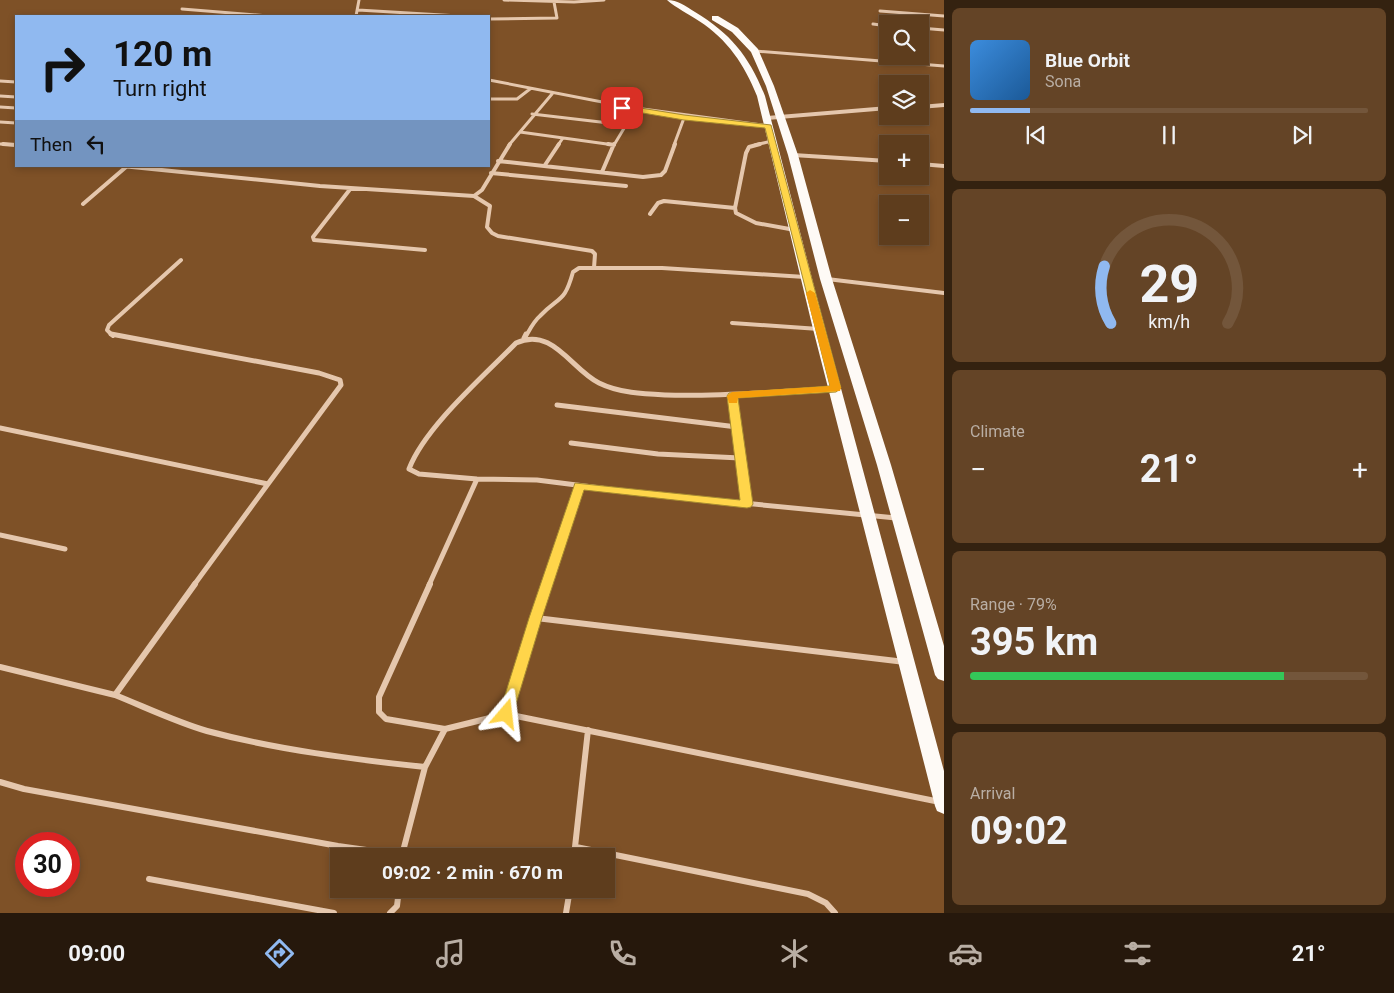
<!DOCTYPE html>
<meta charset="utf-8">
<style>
body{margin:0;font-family:Roboto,sans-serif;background:#644426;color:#f1f3f6;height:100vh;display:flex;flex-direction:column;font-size:19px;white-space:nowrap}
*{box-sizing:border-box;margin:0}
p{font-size:16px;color:#b9aea4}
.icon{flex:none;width:28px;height:28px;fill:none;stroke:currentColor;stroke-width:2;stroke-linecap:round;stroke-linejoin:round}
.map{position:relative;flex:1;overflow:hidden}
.side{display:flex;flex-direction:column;gap:8px;padding:8px;background:#342210;width:450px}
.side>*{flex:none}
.guide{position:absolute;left:15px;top:15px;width:475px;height:152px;border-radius:0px;box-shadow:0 2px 8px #0003,0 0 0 1px #73563b;background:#90b9f0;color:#111;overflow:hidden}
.buttons{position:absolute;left:879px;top:15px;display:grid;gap:10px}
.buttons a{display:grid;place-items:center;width:50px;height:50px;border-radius:0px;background:#5e3d1d;box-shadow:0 2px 8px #0003,0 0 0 1px #73563b;font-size:25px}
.speed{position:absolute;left:15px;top:832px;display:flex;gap:10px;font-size:25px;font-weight:700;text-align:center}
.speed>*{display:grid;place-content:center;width:65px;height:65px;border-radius:50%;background:#5e3d1d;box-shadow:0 2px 8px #0003,0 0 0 1px #73563b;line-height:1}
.speed .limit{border:8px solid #d22;background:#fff;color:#111}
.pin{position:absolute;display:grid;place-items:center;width:42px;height:42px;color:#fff;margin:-21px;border-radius:10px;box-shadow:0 2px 8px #0006}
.me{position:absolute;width:55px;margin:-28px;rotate:17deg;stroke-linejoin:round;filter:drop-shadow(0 0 4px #0008)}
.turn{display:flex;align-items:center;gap:18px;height:105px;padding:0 15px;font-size:22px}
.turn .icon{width:65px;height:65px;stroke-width:2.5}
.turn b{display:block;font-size:35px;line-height:42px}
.then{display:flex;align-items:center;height:48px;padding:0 15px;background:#0003;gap:10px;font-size:19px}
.big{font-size:38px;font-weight:700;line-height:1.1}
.side .card{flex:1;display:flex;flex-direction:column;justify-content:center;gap:8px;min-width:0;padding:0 18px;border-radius:8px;background:#644426}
.side .dial{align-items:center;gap:0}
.dial svg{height:130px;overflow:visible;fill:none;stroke:#73563b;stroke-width:7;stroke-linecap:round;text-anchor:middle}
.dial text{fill:#f1f3f6;stroke:none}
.song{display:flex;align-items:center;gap:15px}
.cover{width:60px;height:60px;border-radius:8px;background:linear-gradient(135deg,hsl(210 70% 55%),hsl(210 70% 35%))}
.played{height:5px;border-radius:2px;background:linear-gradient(90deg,#90b9f0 15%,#73563b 15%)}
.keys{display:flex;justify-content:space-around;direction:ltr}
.heat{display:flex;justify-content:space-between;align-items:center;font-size:28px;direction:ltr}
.charge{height:8px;border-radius:4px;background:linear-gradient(90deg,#34c759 79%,#73563b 0)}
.trip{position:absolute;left:330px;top:848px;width:285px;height:50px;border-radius:0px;background:#5e3d1d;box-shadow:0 2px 8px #0003,0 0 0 1px #73563b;font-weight:700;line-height:50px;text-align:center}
.tab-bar{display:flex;height:80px;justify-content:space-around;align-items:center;background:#26180c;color:#b9aea4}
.tab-bar .icon{width:35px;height:35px}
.tab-bar .on{color:#90b9f0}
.tab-bar b{font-size:22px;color:#f1f3f6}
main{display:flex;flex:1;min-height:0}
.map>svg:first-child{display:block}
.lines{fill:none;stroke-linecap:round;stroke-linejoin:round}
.minor-far3{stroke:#e5c7ad;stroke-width:3}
.minor-far2{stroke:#e5c7ad;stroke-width:4}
.minor-far1{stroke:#e5c7ad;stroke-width:5}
.minor{stroke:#e5c7ad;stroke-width:6}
.tertiary{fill:#e5c7ad;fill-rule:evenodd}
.trunk{fill:#fefaf6;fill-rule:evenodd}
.route{fill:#ffd54a;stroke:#a68a30}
.slow{fill:#f59e0b}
</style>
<main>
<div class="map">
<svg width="944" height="913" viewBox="0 0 944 913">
<rect width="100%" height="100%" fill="#7e5127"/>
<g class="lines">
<path class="minor-far3" d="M 504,0 L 574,2 L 604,0
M 182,9 L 268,16
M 358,10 L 459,16
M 880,11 L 944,16
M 356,16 L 359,0
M 489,19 L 557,18 L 554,2
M 873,24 L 888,26
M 920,28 L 944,30
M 755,51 L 944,66
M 489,80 L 628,107 L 769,126
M 0,81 L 16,82
M 0,96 L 16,97
M 489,99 L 517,99 L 530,89
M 0,107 L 16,108
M 532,114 L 626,125
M 0,122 L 16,123
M 520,132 L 614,145
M 0,144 L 16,145
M 509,145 L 552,94
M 558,145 L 563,138
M 614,145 L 635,110
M 674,145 L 684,118
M 755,145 L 772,141"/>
<path class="minor-far2" d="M 3,144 L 16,145
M 608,144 L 614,145
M 760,144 L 749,147 L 746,153 L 735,208 L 736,213 L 756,223 L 795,230
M 793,155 L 888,161
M 498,161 L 643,177 L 661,175 L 665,171 L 675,144
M 920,164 L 944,166
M 545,165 L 559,144
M 122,166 L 320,186 L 474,196 L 482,190 L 510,144
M 602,172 L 614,144
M 491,173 L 626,186
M 351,188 L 313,237 L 314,240 L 425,250
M 474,196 L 490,206 L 487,227 L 492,233 L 498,236 L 592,251 L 595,254 L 594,268
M 83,204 L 126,167
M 650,214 L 658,203 L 664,201 L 735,208
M 827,279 L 944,293
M 732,323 L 819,329
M 113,336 L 107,330 L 109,325 L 181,260
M 526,336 C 530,329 534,321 540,316 C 560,295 564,304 573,272 L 579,268 L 662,268 L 805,277"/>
<path class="minor-far1" d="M 524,338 L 526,334
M 833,389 C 777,391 722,397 666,395 C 644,394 619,393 599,383 C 571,369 552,326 516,343 C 484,376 425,427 409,469 L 419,474 L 477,479 L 537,480 L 640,493 L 896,518
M 732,396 L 747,504
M 557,405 L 737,427
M 0,428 L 268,484 L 341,385 L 340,380 L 319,373 L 111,334
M 571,443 L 658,454 L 740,458
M 0,535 L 65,549
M 194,585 L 268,484
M 429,585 L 477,479
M 547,585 L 580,486"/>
<path class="minor" d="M 430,584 L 379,697 L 379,712 L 386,719 L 445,729
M 547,584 L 506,714 L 940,802
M 536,618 L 905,662
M 0,667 L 115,695 L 195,584
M 115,695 C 145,707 176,722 207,731 C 278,750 352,759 425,767
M 0,782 L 24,789 L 338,846 L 402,855 L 425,767 L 445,729 L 506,714
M 576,847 L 808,894 L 826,903 L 835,913
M 574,856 L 588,730
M 149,879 L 334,913
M 390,913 L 397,906 L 399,889
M 566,913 L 570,889"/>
<path class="tertiary" d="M 944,103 L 944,107 L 920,109 L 920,105 Z
M 888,106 L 888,110 L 767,120 L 764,118 L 767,116 Z"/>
<path class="trunk" d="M 667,0 C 678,0 685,6 695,12 C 731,34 749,56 765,96 L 825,329 L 944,771 L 944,814 L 937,811 L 935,806 L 813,329 L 757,96 C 744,64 728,40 699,21 C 689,14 676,8 667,0 Z
M 712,16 L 718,16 L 738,28 L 758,49 L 774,86 L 798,155 L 832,279 L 891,465 L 944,646 L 944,681 L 938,679 L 935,675 L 877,465 L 820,279 L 788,155 L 766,86 L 751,52 L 732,32 L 712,20 Z"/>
</g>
<path class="route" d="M 622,105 L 684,115 L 771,125 L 841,388 L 836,392 L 738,398 L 753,504 L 751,507 L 747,508 L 584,490 L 542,618 L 513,714 L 511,718 L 506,720 L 501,718 L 499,714 L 529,618 L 575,483 L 740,500 L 727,396 L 729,393 L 830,386 L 765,128 L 684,120 L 619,109 L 618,108 Z"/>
<path class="slow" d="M 810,290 L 815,293 L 841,388 L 840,391 L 738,398 L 737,403 L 729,403 L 727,396 L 732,392 L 830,386 L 806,293 Z"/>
</svg>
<div class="buttons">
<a><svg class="icon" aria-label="search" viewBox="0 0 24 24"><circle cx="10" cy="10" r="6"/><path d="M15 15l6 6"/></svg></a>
<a><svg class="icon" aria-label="layers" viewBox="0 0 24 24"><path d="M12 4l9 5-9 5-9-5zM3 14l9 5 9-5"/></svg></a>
<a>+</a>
<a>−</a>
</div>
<div class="speed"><div class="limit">30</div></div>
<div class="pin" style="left:622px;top:108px;background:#d93025"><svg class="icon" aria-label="arrive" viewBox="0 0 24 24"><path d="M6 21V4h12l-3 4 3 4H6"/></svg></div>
<svg class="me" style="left:506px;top:714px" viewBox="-20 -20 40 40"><path d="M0-17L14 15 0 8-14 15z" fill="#ffd54a" stroke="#fff" stroke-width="4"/></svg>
<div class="trip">09:02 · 2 min · 670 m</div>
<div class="guide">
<div class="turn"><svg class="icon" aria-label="right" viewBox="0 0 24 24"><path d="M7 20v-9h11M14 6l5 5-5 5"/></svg><div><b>120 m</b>Turn right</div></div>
<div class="then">Then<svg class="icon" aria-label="left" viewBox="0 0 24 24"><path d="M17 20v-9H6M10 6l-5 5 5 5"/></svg></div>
</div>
</div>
<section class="side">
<div class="card">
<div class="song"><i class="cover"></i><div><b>Blue Orbit</b><p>Sona</p></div></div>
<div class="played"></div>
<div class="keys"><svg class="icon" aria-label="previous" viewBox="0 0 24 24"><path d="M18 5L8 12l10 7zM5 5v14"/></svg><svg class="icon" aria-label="pause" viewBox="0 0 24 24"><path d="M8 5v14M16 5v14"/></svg><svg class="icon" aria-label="next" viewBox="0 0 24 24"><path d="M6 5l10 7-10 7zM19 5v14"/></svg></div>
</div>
<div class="card dial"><svg viewBox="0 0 100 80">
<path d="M14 69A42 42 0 1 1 86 69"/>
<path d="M14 69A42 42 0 0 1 10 34" stroke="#90b9f0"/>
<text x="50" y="56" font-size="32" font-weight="700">29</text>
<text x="50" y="72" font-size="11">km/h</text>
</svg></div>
<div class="card"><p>Climate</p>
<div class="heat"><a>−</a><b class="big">21°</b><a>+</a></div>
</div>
<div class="card"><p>Range · 79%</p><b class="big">395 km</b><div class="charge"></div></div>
<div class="card"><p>Arrival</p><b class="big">09:02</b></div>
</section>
</main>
<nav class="tab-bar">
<b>09:00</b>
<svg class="icon on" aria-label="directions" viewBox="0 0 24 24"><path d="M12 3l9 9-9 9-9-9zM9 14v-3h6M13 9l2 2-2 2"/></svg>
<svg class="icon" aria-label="music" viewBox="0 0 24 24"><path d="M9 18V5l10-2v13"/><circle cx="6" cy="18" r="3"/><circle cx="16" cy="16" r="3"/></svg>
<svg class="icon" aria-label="phone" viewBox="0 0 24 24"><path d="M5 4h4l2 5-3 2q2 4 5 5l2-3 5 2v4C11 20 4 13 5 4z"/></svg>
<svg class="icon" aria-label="climate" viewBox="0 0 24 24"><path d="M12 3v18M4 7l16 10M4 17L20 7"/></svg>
<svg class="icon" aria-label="car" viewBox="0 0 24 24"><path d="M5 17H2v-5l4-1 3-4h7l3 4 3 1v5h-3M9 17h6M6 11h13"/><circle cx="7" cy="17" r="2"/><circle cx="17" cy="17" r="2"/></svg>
<svg class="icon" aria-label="filters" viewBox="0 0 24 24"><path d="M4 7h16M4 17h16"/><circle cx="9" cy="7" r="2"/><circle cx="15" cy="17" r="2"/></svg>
<b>21°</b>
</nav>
